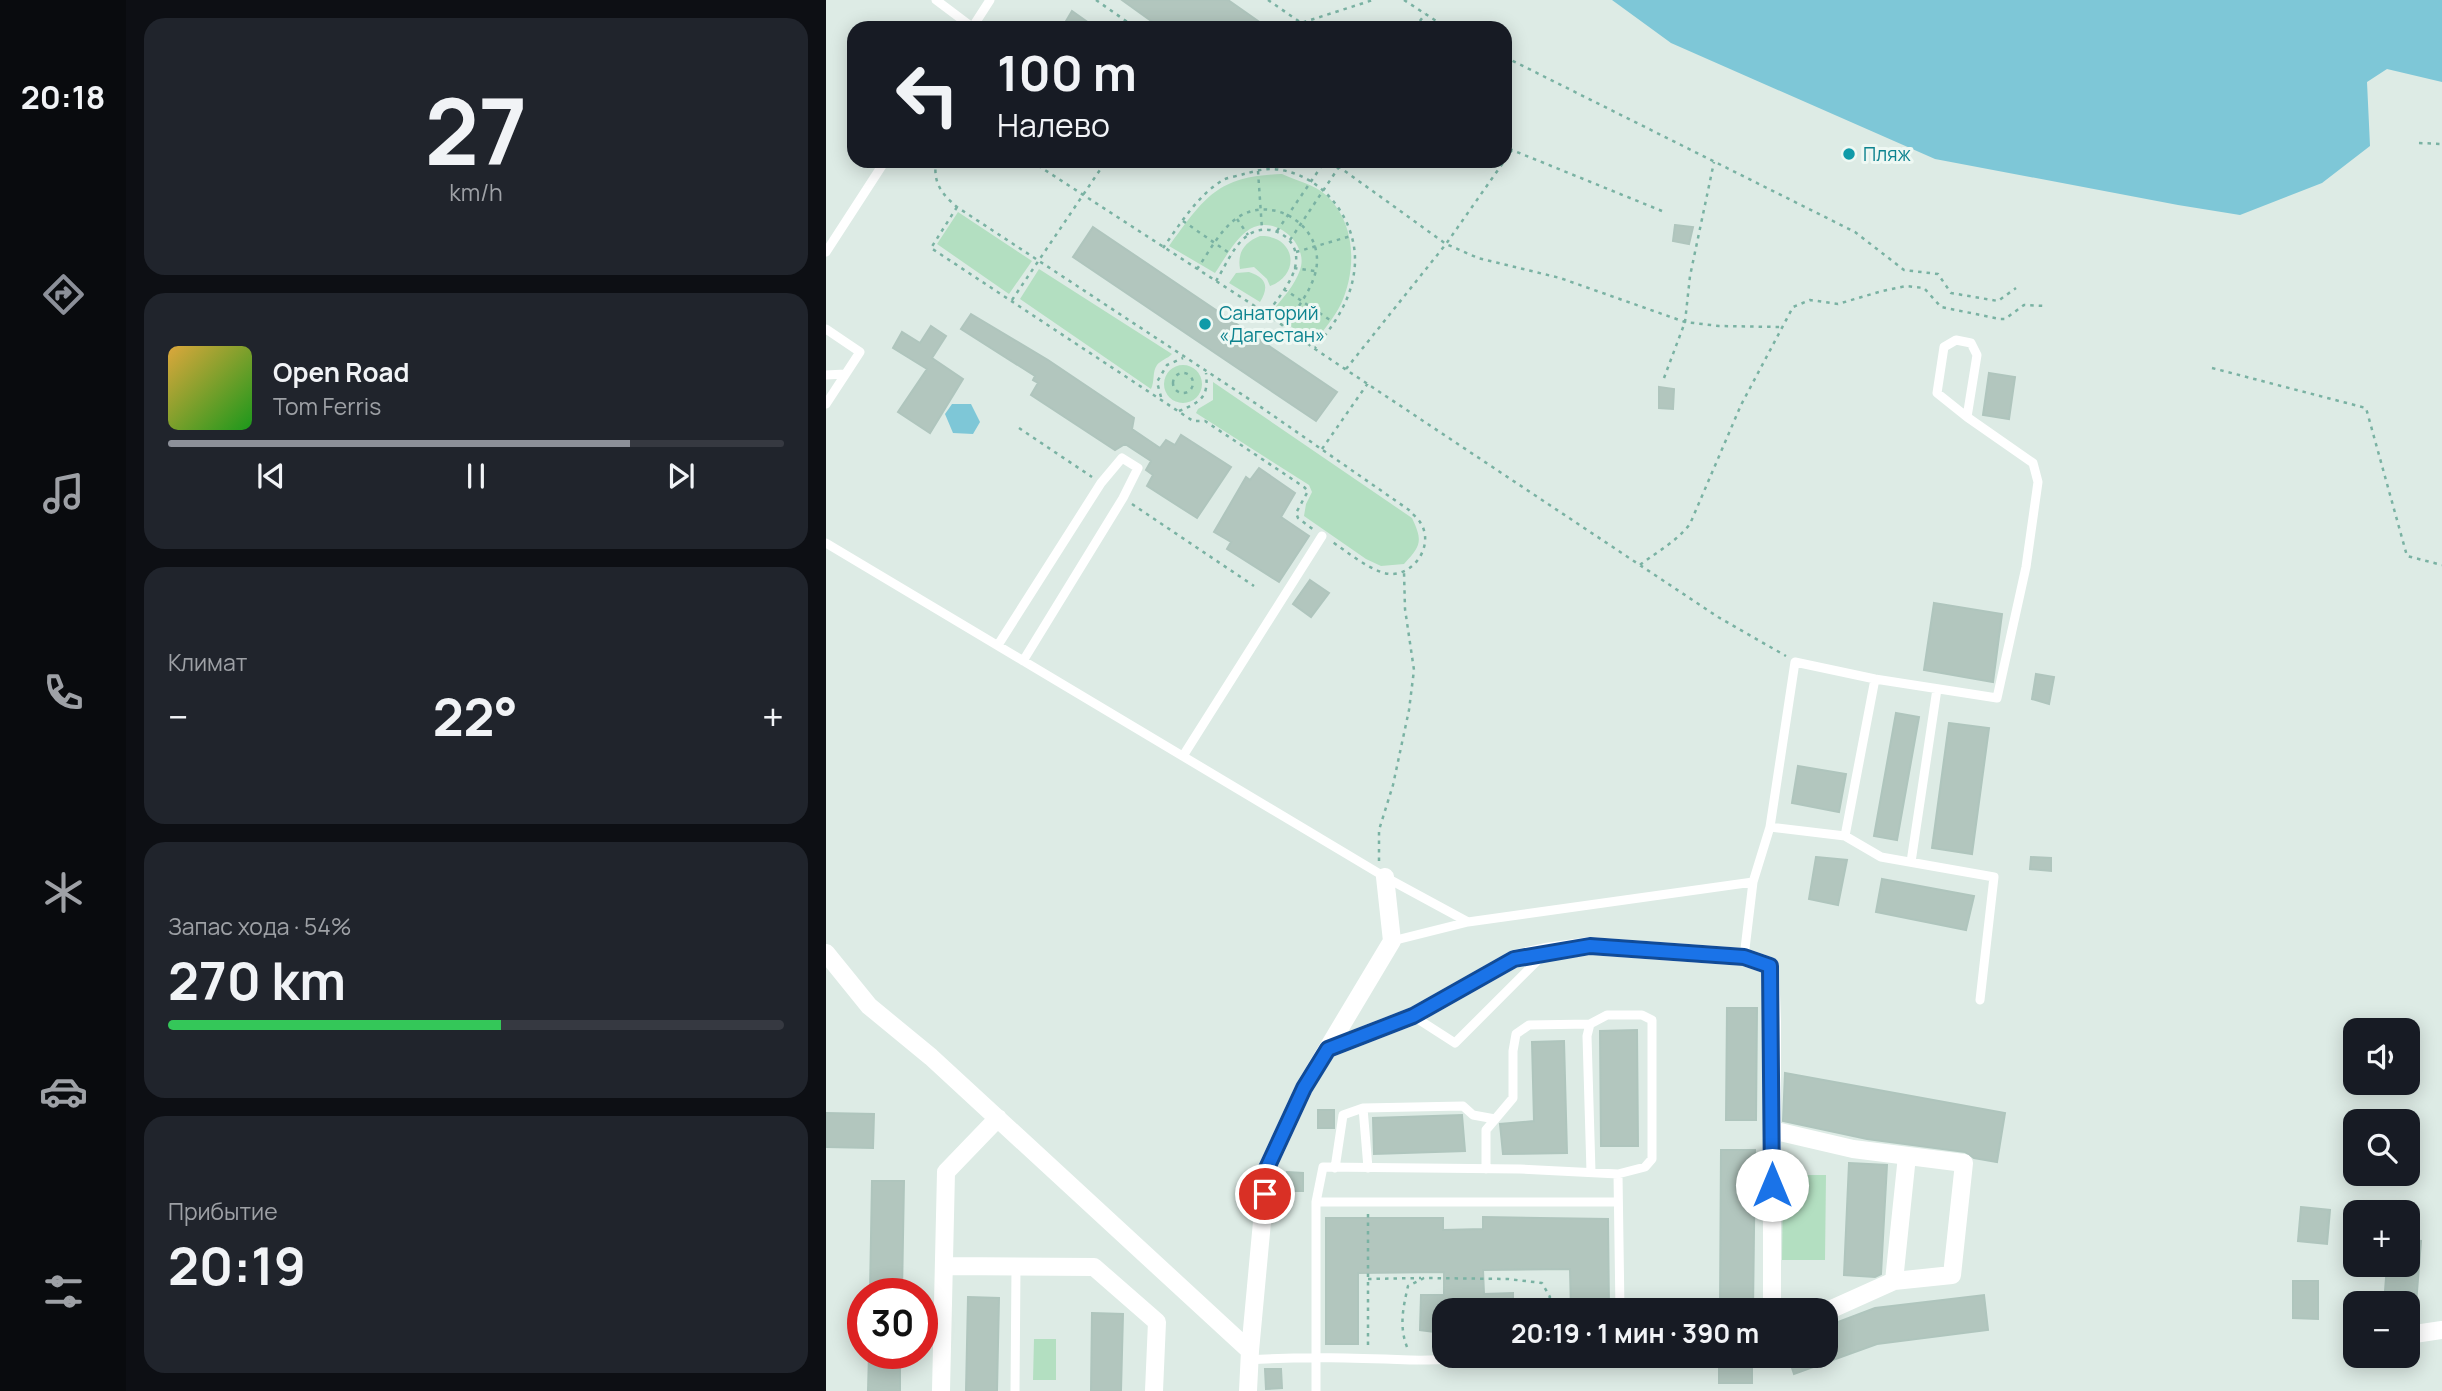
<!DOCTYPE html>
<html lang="ru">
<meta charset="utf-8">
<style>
body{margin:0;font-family:Manrope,sans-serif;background:#20242c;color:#f1f3f6;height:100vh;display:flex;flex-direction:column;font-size:26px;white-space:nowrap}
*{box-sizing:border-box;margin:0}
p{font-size:23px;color:#9ea1a6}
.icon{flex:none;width:38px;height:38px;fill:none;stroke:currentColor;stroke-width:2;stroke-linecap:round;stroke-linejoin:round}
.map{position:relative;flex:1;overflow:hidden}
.sheet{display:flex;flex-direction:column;gap:18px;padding:18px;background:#0d0f14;width:700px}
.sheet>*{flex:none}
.guide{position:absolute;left:21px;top:21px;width:665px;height:147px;border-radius:21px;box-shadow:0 4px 18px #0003;background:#171b24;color:#f1f3f6;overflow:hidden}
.fabs{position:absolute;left:1517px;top:1018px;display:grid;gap:14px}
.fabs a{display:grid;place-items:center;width:77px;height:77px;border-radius:14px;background:#171b24;box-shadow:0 4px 18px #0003;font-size:35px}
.speed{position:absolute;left:21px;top:1278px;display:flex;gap:14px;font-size:35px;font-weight:700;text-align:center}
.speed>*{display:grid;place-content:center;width:91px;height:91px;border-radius:50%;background:#171b24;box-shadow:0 4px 18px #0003;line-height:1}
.speed .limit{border:10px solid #d22;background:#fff;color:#111}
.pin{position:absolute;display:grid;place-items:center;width:60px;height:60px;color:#fff;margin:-30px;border:4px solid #fff;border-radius:50%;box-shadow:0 2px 7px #0007}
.me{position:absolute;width:77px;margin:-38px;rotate:0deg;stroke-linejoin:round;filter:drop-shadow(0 0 5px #0008)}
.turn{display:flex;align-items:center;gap:24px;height:147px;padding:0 35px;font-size:32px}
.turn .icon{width:91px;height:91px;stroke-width:2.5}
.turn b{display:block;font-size:49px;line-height:60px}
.big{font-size:52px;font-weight:700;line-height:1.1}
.sheet .card{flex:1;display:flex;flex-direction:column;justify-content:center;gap:10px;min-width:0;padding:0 24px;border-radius:21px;background:#20242c}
.sheet .dial{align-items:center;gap:0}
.dial b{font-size:91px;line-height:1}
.song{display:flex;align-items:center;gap:21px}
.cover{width:84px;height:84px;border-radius:10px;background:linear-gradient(135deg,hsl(40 70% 55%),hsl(120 70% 35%))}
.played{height:7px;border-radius:4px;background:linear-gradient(90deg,#8c9099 75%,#363941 75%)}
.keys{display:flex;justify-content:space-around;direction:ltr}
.heat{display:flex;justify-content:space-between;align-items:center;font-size:38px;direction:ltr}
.charge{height:10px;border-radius:5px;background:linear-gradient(90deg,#34c759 54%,#363941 0)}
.trip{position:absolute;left:606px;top:1298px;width:406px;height:70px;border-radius:21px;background:#171b24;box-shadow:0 4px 18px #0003;font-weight:700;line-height:70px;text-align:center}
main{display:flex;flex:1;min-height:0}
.tabs{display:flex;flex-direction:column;width:126px;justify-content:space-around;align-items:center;background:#090b0e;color:#9ea1a6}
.tabs .icon{width:49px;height:49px}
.tabs .selected{color:#8c9099}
.tabs b{font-size:32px;color:#f1f3f6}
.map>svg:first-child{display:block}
.green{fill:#b3dfc1}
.water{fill:#7ec7d7}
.building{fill:#b2c6be;stroke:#afc5bd;stroke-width:2}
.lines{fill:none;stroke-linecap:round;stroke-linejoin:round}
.path{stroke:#7ab2a3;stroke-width:2.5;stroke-dasharray:3.5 5;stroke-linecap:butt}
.service{stroke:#fff;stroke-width:9}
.minor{stroke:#fff;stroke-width:18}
.route-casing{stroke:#114b97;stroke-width:18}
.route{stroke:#1a73e8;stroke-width:12}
.culture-dot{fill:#0f9aa8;stroke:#eef8f3;stroke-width:2.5}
.labels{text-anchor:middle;stroke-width:6;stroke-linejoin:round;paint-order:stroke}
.culture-label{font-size:19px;fill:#0d838f;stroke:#eef8f3;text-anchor:start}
</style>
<main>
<nav class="tabs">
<b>20:18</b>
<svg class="icon selected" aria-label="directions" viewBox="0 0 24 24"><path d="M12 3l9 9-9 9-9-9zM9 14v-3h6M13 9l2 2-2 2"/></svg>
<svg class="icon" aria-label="music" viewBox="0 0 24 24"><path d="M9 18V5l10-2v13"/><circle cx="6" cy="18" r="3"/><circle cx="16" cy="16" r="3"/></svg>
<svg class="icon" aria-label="phone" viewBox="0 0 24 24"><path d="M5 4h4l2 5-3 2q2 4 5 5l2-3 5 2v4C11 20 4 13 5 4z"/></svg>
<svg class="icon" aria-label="climate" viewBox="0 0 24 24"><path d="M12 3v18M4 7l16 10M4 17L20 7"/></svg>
<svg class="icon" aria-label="car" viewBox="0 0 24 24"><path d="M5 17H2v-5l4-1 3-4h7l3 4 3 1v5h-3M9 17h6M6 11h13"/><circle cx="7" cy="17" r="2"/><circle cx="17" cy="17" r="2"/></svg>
<svg class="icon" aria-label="filters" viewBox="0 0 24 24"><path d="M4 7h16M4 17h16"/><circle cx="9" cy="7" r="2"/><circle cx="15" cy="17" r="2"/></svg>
</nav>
<section class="sheet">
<div class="card dial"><b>27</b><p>km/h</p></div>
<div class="card">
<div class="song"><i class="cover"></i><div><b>Open Road</b><p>Tom Ferris</p></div></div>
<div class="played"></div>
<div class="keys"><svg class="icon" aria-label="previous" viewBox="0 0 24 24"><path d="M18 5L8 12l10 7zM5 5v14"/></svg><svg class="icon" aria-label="pause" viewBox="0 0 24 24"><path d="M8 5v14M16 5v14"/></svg><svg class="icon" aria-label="next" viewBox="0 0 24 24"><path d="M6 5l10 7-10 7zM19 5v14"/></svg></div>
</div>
<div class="card"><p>Климат</p>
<div class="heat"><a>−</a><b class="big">22°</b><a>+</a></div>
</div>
<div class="card"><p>Запас хода · 54%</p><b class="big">270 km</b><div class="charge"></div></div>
<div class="card"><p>Прибытие</p><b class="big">20:19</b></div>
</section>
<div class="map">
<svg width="1616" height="1391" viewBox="0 0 1616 1391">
<rect width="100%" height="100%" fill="#ddebe5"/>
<path class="green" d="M 456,174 C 469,180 489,185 500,195 C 530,223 531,269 515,304 C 508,318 496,332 487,344 L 446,311 C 456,299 469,285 474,270 C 483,245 452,217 428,227 C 411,234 399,259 389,273 L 343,246 C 379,197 391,176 456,174 Z
M 132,212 L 206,261 L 183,294 L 111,244 Z
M 434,236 C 469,235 476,274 444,286 L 441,279 L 428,267 L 414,269 C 411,252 419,242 434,236 Z
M 213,269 L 346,354 C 341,359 335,360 331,365 C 326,372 329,381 325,389 L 194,299 Z
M 423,272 C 441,278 443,287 434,302 L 403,283 L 410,273 Z
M338 384a19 19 0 1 1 38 0a19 19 0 1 1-38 0Z
M 387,382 L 586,518 C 597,541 595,546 578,564 L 555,566 L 540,559 L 478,516 L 480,504 L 486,492 L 483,485 L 370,413 L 372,409 L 387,400 Z
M 957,1175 L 1000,1175 L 999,1260 L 956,1260 Z
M 208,1339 L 230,1339 L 230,1380 L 207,1380 Z"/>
<path class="water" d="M 786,0 L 1616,0 L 1616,82 L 1561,69 L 1541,82 L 1544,146 L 1496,183 L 1414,215 L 1352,205 L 1109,159 L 845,43 Z
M 126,404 L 145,404 L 154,422 L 147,434 L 127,433 L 119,414 Z"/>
<path class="building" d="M 296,0 L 402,0 L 442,28 L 335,28 Z
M 246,11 L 270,28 L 236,28 Z
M 849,225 L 867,227 L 863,244 L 847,241 Z
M 267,227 L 511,392 L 490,421 L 247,257 Z
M 145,314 L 222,360 L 308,418 L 306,429 L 334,448 L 340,440 L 349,445 L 355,435 L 405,467 L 371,518 L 321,486 L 327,475 L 320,470 L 325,461 L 299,444 L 289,450 L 205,395 L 212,383 L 207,380 L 209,376 L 135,329 Z
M 105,326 L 120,336 L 106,358 L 137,379 L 104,433 L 72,412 L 101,369 L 67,348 L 76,332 L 94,343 Z
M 1163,373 L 1189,377 L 1183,419 L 1157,415 Z
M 833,387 L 848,389 L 847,409 L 833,408 Z
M 433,468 L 469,493 L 455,517 L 483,536 L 453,582 L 401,549 L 405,542 L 388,532 L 420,477 L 424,480 Z
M 484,580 L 503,593 L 485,617 L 467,604 Z
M 1108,603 L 1176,614 L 1167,682 L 1098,670 Z
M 1210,674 L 1228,677 L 1223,704 L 1206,699 Z
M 1070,713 L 1093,717 L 1071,840 L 1048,836 Z
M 1123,723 L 1163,728 L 1146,854 L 1106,848 Z
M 972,766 L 1020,774 L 1013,812 L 966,803 Z
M 990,857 L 1021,860 L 1012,905 L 983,899 Z
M 1205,857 L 1225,858 L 1225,871 L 1204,869 Z
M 1056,879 L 1148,896 L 1140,930 L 1050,912 Z
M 901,1008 L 931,1008 L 930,1120 L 900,1120 Z
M 811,1030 L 812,1146 L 775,1146 L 774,1031 Z
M 738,1041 L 741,1153 L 677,1154 L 674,1124 L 708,1121 L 706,1042 Z
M 959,1073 L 1179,1113 L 1171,1162 L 1148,1158 L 1139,1152 L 1041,1139 L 957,1121 Z
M 492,1110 L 508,1110 L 508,1128 L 492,1128 Z
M 0,1113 L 48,1114 L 47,1148 L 0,1147 Z
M 636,1115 L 639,1151 L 548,1154 L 547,1118 Z
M 895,1150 L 929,1150 L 927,1311 L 894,1311 Z
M 1023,1163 L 1061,1165 L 1055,1274 L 1049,1277 L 1018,1275 Z
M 461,1172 L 477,1173 L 477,1191 L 461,1191 Z
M 46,1181 L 78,1181 L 76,1293 L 44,1293 Z
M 1475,1207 L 1504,1210 L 1501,1244 L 1472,1241 Z
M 657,1217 L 782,1219 L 783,1311 L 745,1311 L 744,1269 L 657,1270 L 658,1294 L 687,1293 L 687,1311 L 618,1311 L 618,1333 L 594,1330 L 595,1295 L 618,1295 L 618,1272 L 532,1273 L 532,1344 L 500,1344 L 500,1218 L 617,1218 L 617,1230 L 657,1229 Z
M 1582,1240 L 1595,1241 L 1590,1304 L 1558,1304 L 1561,1265 L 1582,1265 Z
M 1467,1281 L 1492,1281 L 1492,1319 L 1467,1318 Z
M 1158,1295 L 1162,1330 L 1051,1344 L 968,1374 L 962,1356 L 999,1356 L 999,1327 L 1049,1308 Z
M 142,1297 L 173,1298 L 171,1391 L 140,1391 Z
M 266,1313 L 297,1314 L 295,1391 L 265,1391 Z
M 43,1353 L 74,1353 L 74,1391 L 42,1391 Z
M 893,1356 L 926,1356 L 926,1383 L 893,1383 Z
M 439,1369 L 455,1369 L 456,1388 L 440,1389 Z"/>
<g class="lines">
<path class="path" d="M 270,0 L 310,28
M 442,0 L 474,22
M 578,0 L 621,28
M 471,28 L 475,23 L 547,0
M 589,28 L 599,14
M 679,57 L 1029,232 L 1078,270 L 1112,274 L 1125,293 L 1172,301 L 1190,288
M 1593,143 L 1616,144
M 110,161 C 107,183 115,193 131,207 L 429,403 L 583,510 C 586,514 592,518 594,522 C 609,544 589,575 564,574 C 547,573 520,551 505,541
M 205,161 L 441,314 L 489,349 L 892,617 L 960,656
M 505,161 L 620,244 L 652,258 L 734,278 L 859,322 L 893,326 L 956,327
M 432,171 L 436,229
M 131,207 L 105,248 L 367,421 L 379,421 L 478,487 L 482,491 L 470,513 L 472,518 L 488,530
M 411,219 L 422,235
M 357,221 L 406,255
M 451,231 L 499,161
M 464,240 L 517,161
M 337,248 C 354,224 372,195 397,180 C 403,177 412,176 418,174 C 426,172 436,169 444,169 C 496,170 536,223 528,273 C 524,302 507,326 489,348
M 470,252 L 525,236
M 468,268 L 489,271
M 371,269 C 383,252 394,230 411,218 C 447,193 499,227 490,270 C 486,290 470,310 458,327
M 390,281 C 399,267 407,246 421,236 C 441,220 473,236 470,262 C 468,281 451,299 441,314
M 458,289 L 507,322
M 186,300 L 280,161
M 1386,368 L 1540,408 L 1581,556 L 1616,565
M 520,369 L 620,244 L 686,150 L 836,211
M347 383a10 10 0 1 1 20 0a10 10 0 1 1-20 0Z
M 838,378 L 859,322 L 864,276 L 888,162
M 335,397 L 331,382 L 341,365 L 357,358
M 353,411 C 374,402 383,398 380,373
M 193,428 L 266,477
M 496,449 L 542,383
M 306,504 L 428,586
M 814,565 C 832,551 850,542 864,524 L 915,405 L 967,307 L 984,300 L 1012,304 L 1056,291 L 1080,286 L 1098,288 L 1115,307 L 1174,319 L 1179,319 L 1198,305 L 1221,306
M 553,861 L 553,830 L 567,785 L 583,710 L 588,670 L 579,609 L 578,572
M 542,1214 L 542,1347
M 542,1279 L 595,1278
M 581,1347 C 573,1326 577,1308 582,1286 L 598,1278 L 682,1279 L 716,1283 L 724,1297 L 717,1311"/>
<path class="service" d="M 110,0 L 146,27
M 146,28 L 164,0
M 0,252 L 59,161
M 0,329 L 34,352 L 0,404
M 0,375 L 19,374
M 0,543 L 559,877 L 642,922 L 927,882 L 944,827 L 969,662 L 1049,679 L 1171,698 L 1200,567 L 1212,482 L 1207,463 L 1141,417 L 1151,355 L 1145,343 L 1130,340 L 1118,347 L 1111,393 L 1141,417
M 172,645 L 275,483 L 296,458 L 312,468 L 297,498 L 197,661
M 357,756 L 496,536
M 944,827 L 1019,836 L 1055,857 L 1168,877 L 1154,1000
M 1019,836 L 1049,679
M 1085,862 L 1111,689
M 566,941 L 642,922
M 918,957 L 927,882
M 587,1016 L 629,1043 L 716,956
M 537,1108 L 542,1168
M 509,1168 L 517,1115 L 537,1108 L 637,1106 L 647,1115 L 669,1119
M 660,1169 L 660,1130 L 687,1098 L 687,1051 L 690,1034 L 703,1025 L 764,1024
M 765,1172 L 761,1036 L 764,1024 L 781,1015 L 816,1015 L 826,1020 L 826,1159 L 819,1167 L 792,1174
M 490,1202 L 792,1202
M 423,1360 C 478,1356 531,1358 585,1360 C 617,1361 649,1357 682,1358 C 719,1359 758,1371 793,1356
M 189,1391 L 190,1267
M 490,1391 L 490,1202 L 497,1167 L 694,1169 L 792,1174 L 794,1311"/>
<path class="minor" d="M 0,953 L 43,1006 L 105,1057 L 424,1351
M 502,1049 L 587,1016 L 688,959 L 720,952 L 764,946 L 918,957 L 944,966 L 946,1022 L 946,1311
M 946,1130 L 1027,1149 L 1138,1163 L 1126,1275 L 1068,1281 L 999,1312
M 119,1266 L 268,1267 L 331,1322 L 328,1391
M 1068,1281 L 1081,1156
M 1582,1335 L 1616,1330
M 115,1391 L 120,1172 L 172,1118
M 422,1391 L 424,1351 L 441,1168 L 478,1088 L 566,941 L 559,877"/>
</g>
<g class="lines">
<defs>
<path id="route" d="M 439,1194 L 441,1168 L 478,1088 L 502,1049 L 587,1016 L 688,959 L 764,946 L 918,957 L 944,966 L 946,1185"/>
</defs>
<use href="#route" class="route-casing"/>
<use href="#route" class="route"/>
</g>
<g class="culture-dot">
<circle cx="1023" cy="154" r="7"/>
<circle cx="379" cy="324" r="7"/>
</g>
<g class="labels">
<g class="culture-label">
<text x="1037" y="161">Пляж</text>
<text x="393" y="320">Санаторий<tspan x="393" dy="22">«Дагестан»</tspan></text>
</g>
</g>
</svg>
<div class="fabs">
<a><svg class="icon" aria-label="sound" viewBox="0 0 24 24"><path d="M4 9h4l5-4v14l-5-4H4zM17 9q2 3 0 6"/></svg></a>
<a><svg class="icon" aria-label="search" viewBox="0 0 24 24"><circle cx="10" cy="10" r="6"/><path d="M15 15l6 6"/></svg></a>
<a>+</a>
<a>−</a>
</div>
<div class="speed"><div class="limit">30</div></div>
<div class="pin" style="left:439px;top:1194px;background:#d93025"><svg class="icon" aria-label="arrive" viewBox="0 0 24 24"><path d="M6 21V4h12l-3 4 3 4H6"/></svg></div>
<svg class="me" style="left:946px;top:1185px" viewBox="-20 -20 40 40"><circle r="19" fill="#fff"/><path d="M0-13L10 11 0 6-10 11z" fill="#1a73e8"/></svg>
<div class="trip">20:19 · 1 мин · 390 m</div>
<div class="guide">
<div class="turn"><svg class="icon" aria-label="left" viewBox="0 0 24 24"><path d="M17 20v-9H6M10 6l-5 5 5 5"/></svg><div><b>100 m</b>Налево</div></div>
</div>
</div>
</main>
